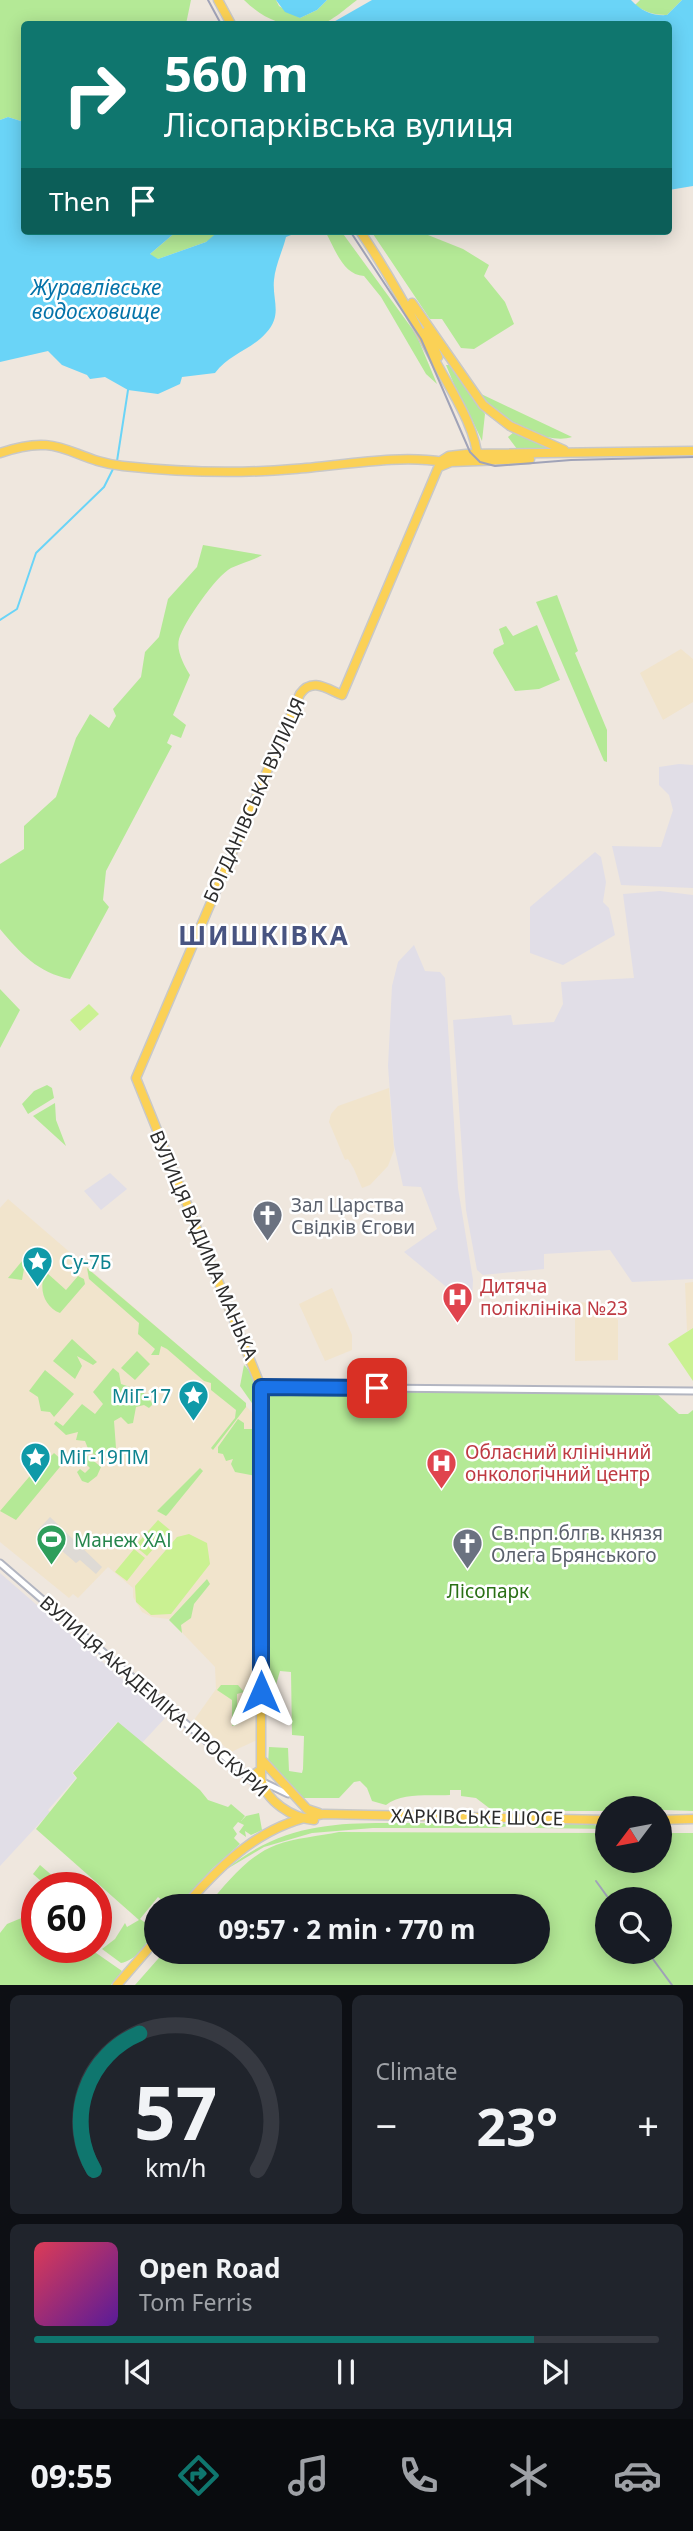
<!DOCTYPE html>
<meta charset="utf-8">
<style>
body{margin:0;font-family:"Noto Sans",sans-serif;background:#20242c;color:#f1f3f6;height:100vh;display:flex;flex-direction:column;font-size:26px;white-space:nowrap}
*{box-sizing:border-box;margin:0}
p{font-size:23px;color:#9ea1a6}
.icon{flex:none;width:38px;height:38px;fill:none;stroke:currentColor;stroke-width:2;stroke-linecap:round;stroke-linejoin:round}
.map{position:relative;height:1985px;overflow:hidden}
.panel{display:flex;flex-direction:column;gap:10px;padding:10px;background:#0d0f14;flex:1}
.panel>*{flex:none}
.banner{position:absolute;left:21px;top:21px;width:651px;height:214px;border-radius:7px;box-shadow:0 4px 18px #0003;background:#0f766e;color:#fff;overflow:hidden}
.needle{width:46px;rotate:238deg}
.tools{position:absolute;left:595px;top:1796px;display:grid;gap:14px}
.tools a{display:grid;place-items:center;width:77px;height:77px;border-radius:50%;background:#171b24;box-shadow:0 4px 18px #0003;font-size:35px}
.speed{position:absolute;left:21px;top:1872px;display:flex;gap:14px;font-size:35px;font-weight:700;text-align:center}
.speed>*{display:grid;place-content:center;width:91px;height:91px;border-radius:50%;background:#171b24;box-shadow:0 4px 18px #0003;line-height:1}
.speed .limit{border:10px solid #d22;background:#fff;color:#111}
.pin{position:absolute;display:grid;place-items:center;width:60px;height:60px;color:#fff;margin:-30px;border-radius:14px;box-shadow:0 4px 10px #0006}
.me{position:absolute;width:77px;margin:-38px;rotate:0deg;stroke-linejoin:round;filter:drop-shadow(0 0 5px #0008)}
.turn{display:flex;align-items:center;gap:24px;height:147px;padding:0 28px;font-size:32px}
.turn .icon{width:91px;height:91px;stroke-width:2.5}
.turn b{display:block;font-size:49px;line-height:60px}
.then{display:flex;align-items:center;height:66px;padding:0 28px;background:#0003;gap:14px;font-size:26px}
.big{font-size:52px;font-weight:700;line-height:1.1}
.panel .widget{flex:1;display:flex;flex-direction:column;justify-content:center;gap:10px;min-width:0;padding:0 24px;border-radius:10px;background:#20242c}
.panel .dial{align-items:center;gap:0}
.dial svg{height:182px;overflow:visible;fill:none;stroke:#363941;stroke-width:7;stroke-linecap:round;text-anchor:middle}
.dial text{fill:#f1f3f6;stroke:none}
.song{display:flex;align-items:center;gap:21px}
.cover{width:84px;height:84px;border-radius:10px;background:linear-gradient(135deg,hsl(350 70% 55%),hsl(270 70% 35%))}
.played{height:7px;border-radius:4px;background:linear-gradient(90deg,#0f766e 80%,#363941 80%)}
.keys{display:flex;justify-content:space-around;direction:ltr}
.heat{display:flex;justify-content:space-between;align-items:center;font-size:38px;direction:ltr}
.panel .tiles{flex:1;display:grid;gap:10px;grid-template-columns:1fr 1fr}
.widget:last-child{grid-column:span 2}
.trip{position:absolute;left:144px;top:1894px;width:406px;height:70px;border-radius:35px;background:#171b24;box-shadow:0 4px 18px #0003;font-weight:700;line-height:70px;text-align:center}
.dock{display:flex;height:112px;justify-content:space-around;align-items:center;background:#090b0e;color:#9ea1a6}
.dock .icon{width:49px;height:49px}
.dock .active{color:#0f766e}
.dock b{font-size:32px;color:#f1f3f6}
.map>svg:first-child{display:block}
.industrial{fill:#e1dee7}
.education{fill:#f1e4cc}
.green{fill:#b4e996;fill-rule:evenodd}
.pitch{fill:#caf192}
.plaza{fill:#dedad5}
.water{fill:#6ad4f7}
.lines{fill:none;stroke-linecap:round;stroke-linejoin:round}
.stream{stroke:#6ad4f7;stroke-width:2}
.minor-casing{stroke:#b2b5c1;stroke-width:9}
.major-casing{stroke:#c8c8c8;stroke-width:11}
.minor{stroke:#fff;stroke-width:5}
.major{stroke:#fbd156;stroke-width:8}
.tram{stroke:#a0a3b8;stroke-width:2}
.rail{stroke:#a0a3b8;stroke-width:2}
.route-casing{stroke:#114b97;stroke-width:18}
.route{stroke:#1a73e8;stroke-width:12}
.labels{text-anchor:middle;stroke-width:5;stroke-linejoin:round;paint-order:stroke}
.street-label{font-size:19px;fill:#2c2c2c;stroke:#fff}
.worship-label{font-size:19px;fill:#5b616d;stroke:#fff;text-anchor:start}
.culture-label{font-size:19px;fill:#0d838f;stroke:#fff;text-anchor:start}
.health-label{font-size:19px;fill:#be3a42;stroke:#fff;text-anchor:start}
.leisure-label{font-size:19px;fill:#27864d;stroke:#fff;text-anchor:start}
.park-label{font-size:19px;fill:#2a7015;stroke:#fff}
.water-label{font-size:21px;font-style:italic;fill:#0473a9;stroke:#fff}
.district-label{font-size:26px;font-weight:bold;letter-spacing:2px;fill:#485481;stroke:#fff}
</style>
<div class="map">
<svg width="693" height="1985" viewBox="0 0 693 1985">
<rect width="100%" height="100%" fill="#efe7de"/>
<path class="industrial" d="M 679,764 L 693,765 L 693,888 L 621,885 L 612,846 L 661,847 L 673,810 L 669,795 L 659,785 L 659,767 Z
M 595,852 L 601,857 L 606,882 L 603,902 L 609,908 L 615,935 L 563,965 L 530,953 L 530,907 Z
M 660,891 L 693,895 L 693,1279 L 632,1282 L 610,1250 L 544,1254 L 544,1269 L 483,1275 L 477,1270 L 466,1210 L 453,1020 L 511,1015 L 513,1025 L 554,1022 L 563,1004 L 561,982 L 634,978 L 623,894 Z
M 414,945 L 425,971 L 440,972 L 445,978 L 458,1188 L 473,1280 L 472,1298 L 467,1304 L 404,1252 L 437,1229 L 421,1187 L 403,1186 L 394,1145 L 388,1066 L 392,986 L 398,962 Z
M 110,1173 L 127,1189 L 101,1210 L 84,1191 Z
M 0,1573 L 166,1717 L 142,1743 L 117,1722 L 72,1773 L 76,1778 L 48,1810 L 50,1812 L 0,1866 Z"/>
<path class="education" d="M 681,649 L 693,659 L 693,702 L 663,720 L 640,673 Z
M 389,1088 L 394,1150 L 388,1166 L 370,1185 L 362,1188 L 354,1169 L 348,1159 L 345,1160 L 329,1122 L 331,1114 L 338,1106 Z
M 8,1199 L 238,1397 L 256,1417 L 253,1486 L 257,1740 L 231,1752 L 194,1720 L 216,1689 L 215,1667 L 169,1619 L 152,1617 L 142,1612 L 133,1597 L 133,1588 L 108,1567 L 78,1598 L 73,1594 L 69,1598 L 0,1542 L 0,1208 Z
M 693,1282 L 693,1328 L 687,1331 L 685,1283 Z
M 332,1288 L 352,1335 L 352,1350 L 325,1361 L 299,1304 Z
M 575,1302 L 605,1304 L 618,1320 L 618,1360 L 575,1361 Z"/>
<path class="green" d="M 0,0 L 191,0 L 186,24 L 24,24 L 24,122 L 8,117 L 0,120 Z
M 244,0 L 276,0 L 279,6 L 300,18 L 317,10 L 327,0 L 357,0 C 347,7 332,22 320,24 C 291,31 265,21 244,0 Z
M 640,0 L 682,0 L 667,15 C 654,15 645,12 635,5 Z
M 177,231 L 225,231 L 206,242 L 158,259 L 153,258 L 150,254 Z
M 325,231 L 341,231 L 416,334 L 437,384 L 426,374 L 381,297 L 364,276 C 343,275 335,249 325,231 Z
M 371,231 L 418,231 L 463,249 L 489,265 L 484,276 L 505,302 L 514,324 L 474,349 L 461,348 L 442,319 L 430,319 Z
M 446,365 L 449,365 L 485,414 L 482,441 L 468,411 L 463,406 Z
M 479,393 L 572,437 C 543,446 498,416 479,393 Z
M 514,432 L 547,446 L 547,450 L 517,449 L 508,437 Z
M 203,545 L 262,555 C 252,561 241,563 231,568 C 216,576 184,622 179,639 C 176,651 184,665 190,675 L 173,715 L 186,725 L 181,738 L 171,734 L 167,743 L 172,746 L 106,871 L 103,900 L 109,907 L 70,979 C 38,973 20,953 0,929 L 0,864 L 24,849 L 24,826 L 56,797 L 76,738 L 90,714 L 109,728 L 116,716 L 113,709 L 141,677 L 145,652 L 159,637 L 168,599 L 197,567 Z
M 557,595 L 578,651 L 575,653 L 607,730 L 607,762 L 604,761 L 536,602 Z
M 537,625 L 560,680 L 539,689 L 515,691 L 493,653 L 494,649 L 504,644 L 499,629 L 506,626 L 513,636 Z
M 0,989 L 20,1010 L 0,1048 Z
M 47,1085 L 52,1088 L 54,1098 L 28,1114 L 22,1104 L 34,1091 Z
M 55,1103 L 56,1120 L 66,1146 L 33,1116 Z
M 27,1255 L 66,1290 L 78,1276 L 84,1279 L 85,1284 L 60,1313 C 47,1308 40,1294 43,1280 L 29,1267 L 24,1269 L 22,1280 L 8,1278 Z
M 87,1268 L 246,1403 L 246,1407 L 213,1450 L 211,1448 L 235,1418 L 236,1410 L 211,1390 L 211,1383 L 204,1381 L 167,1349 L 161,1346 L 159,1355 L 151,1355 L 155,1349 L 138,1334 L 139,1323 L 89,1279 Z
M 72,1339 L 97,1362 L 93,1365 L 77,1356 L 82,1366 L 75,1379 L 53,1361 Z
M 137,1351 L 150,1364 L 135,1380 L 121,1368 Z
M 244,1365 C 253,1372 259,1394 254,1406 L 240,1386 Z
M 113,1368 L 119,1373 L 121,1384 L 142,1391 L 153,1404 L 149,1408 L 144,1405 L 136,1407 L 133,1423 L 128,1424 L 121,1417 L 114,1421 L 116,1448 L 110,1456 L 100,1458 L 89,1451 L 85,1441 L 76,1440 L 78,1432 L 66,1435 L 54,1424 L 56,1421 L 63,1426 L 82,1404 L 95,1414 L 103,1404 L 93,1392 Z
M 45,1370 L 74,1394 L 54,1417 L 50,1412 L 41,1411 L 38,1397 L 29,1391 Z
M 276,1389 L 656,1393 L 679,1414 L 688,1414 L 693,1410 L 693,1811 L 607,1808 L 607,1811 L 493,1811 L 476,1798 L 461,1796 L 461,1790 L 450,1790 L 450,1795 C 430,1796 402,1792 386,1805 L 372,1801 L 367,1788 L 360,1781 L 354,1782 L 339,1798 L 301,1798 L 268,1764 L 269,1747 L 288,1748 L 289,1771 L 302,1773 L 303,1769 L 304,1736 L 292,1735 L 291,1672 L 280,1671 L 276,1685 L 268,1685 L 268,1399 Z
M 238,1419 L 244,1423 L 244,1429 L 256,1429 L 256,1476 L 235,1472 L 231,1464 L 233,1459 L 226,1461 L 223,1454 L 218,1453 L 218,1447 Z
M 42,1452 L 49,1458 L 54,1453 L 64,1462 L 16,1520 L 0,1511 L 29,1477 Z
M 84,1453 L 101,1467 L 97,1476 L 88,1483 L 82,1481 L 77,1472 L 80,1469 L 85,1473 L 90,1468 L 83,1461 Z
M 200,1468 L 203,1471 L 168,1514 L 166,1516 L 157,1511 Z
M 207,1579 L 210,1584 L 194,1604 L 191,1618 L 181,1625 L 182,1633 L 169,1620 Z
M 221,1685 L 238,1685 L 244,1692 L 237,1694 L 237,1725 L 232,1726 L 232,1700 L 217,1690 Z
M 118,1722 L 200,1790 L 208,1800 L 228,1807 L 231,1804 L 245,1816 L 241,1821 L 246,1816 L 259,1813 L 262,1830 L 251,1835 L 245,1831 L 246,1837 L 239,1832 L 244,1825 L 238,1822 L 233,1828 L 237,1834 L 234,1838 L 240,1844 L 212,1869 L 180,1906 L 169,1906 L 158,1897 L 140,1919 L 156,1930 C 153,1943 134,1961 121,1963 L 102,1949 L 115,1939 L 125,1923 L 127,1927 L 139,1920 L 36,1829 L 77,1778 L 73,1773 Z
M 526,1821 L 607,1822 L 607,1829 L 534,1828 L 534,1825 L 526,1825 Z
M 448,1823 L 517,1824 L 497,1828 L 373,1828 L 312,1833 L 264,1847 L 227,1869 C 296,1812 364,1825 448,1823 Z
M 339,1832 L 607,1833 L 607,1860 L 660,1860 L 660,1833 L 693,1833 L 693,1985 L 135,1985 L 165,1951 L 537,1951 L 537,1906 L 207,1906 C 226,1884 247,1856 276,1845 C 295,1838 319,1836 339,1832 ZM 607,1899 L 660,1899 L 660,1951 L 607,1951 Z
M 40,1865 L 62,1884 L 58,1888 L 49,1888 L 33,1874 Z
M 36,1912 L 37,1948 L 89,1948 L 122,1971 L 111,1985 L 0,1985 L 0,1933 L 7,1924 Z"/>
<path class="pitch" d="M 89,1004 L 99,1014 L 80,1031 L 70,1020 Z
M 693,1328 L 693,1381 L 668,1344 Z
M 158,1520 L 170,1530 L 147,1556 L 135,1546 Z
M 189,1534 L 207,1543 L 210,1564 L 171,1614 L 151,1615 L 136,1602 L 135,1586 L 177,1537 Z
M 134,1549 L 145,1558 L 127,1581 L 115,1572 Z"/>
<path class="plaza" d="M 50,1517 L 102,1567 L 96,1574 L 80,1560 L 76,1563 L 38,1530 Z"/>
<path class="water" d="M 276,0 L 327,0 L 317,10 L 300,18 L 285,12 Z
M 372,0 L 631,0 C 641,11 652,16 667,15 L 682,0 L 693,0 L 693,186 L 669,190 L 668,24 L 330,24 Z
M 8,117 L 24,122 L 24,231 L 177,231 L 150,254 L 158,259 L 206,242 L 219,231 L 301,231 L 286,237 C 283,250 275,266 274,280 C 272,300 283,315 266,333 C 251,350 229,354 215,373 L 182,377 L 180,384 L 158,394 L 128,390 L 105,377 L 90,379 L 87,375 L 62,365 L 48,351 L 0,362 L 0,120 Z"/>
<g class="lines">
<path class="stream" d="M 117,461 L 128,390
M 0,620 L 17,609 L 36,553 L 104,487 L 113,469"/>
<defs>
<path id="minor" d="M 261,1387 L 693,1391
M 0,1563 L 264,1791
M 263,1782 L 288,1794"/>
<path id="major" d="M 218,0 L 231,24
M 360,231 C 389,274 412,317 436,362 C 451,391 476,427 478,461
M 412,303 L 483,405 L 510,426 L 564,450
M 427,331 L 438,357
M 0,453 C 63,431 69,460 123,466 C 179,472 238,474 294,469 C 339,466 399,454 443,462
M 439,467 L 451,462 L 530,459
M 261,1759 L 307,1809 L 319,1813
M 248,1778 L 261,1770
M 314,1820 C 292,1818 266,1801 261,1779 L 261,1387 L 136,1078 L 300,694 C 312,677 327,689 342,695 L 441,461 L 449,456 L 466,454 L 693,451
M 660,1820 L 693,1819
M 185,1906 C 222,1863 264,1822 324,1814 L 607,1820
M 117,1985 L 156,1940"/>
</defs>
<use href="#minor" class="minor-casing"/>
<use href="#major" class="major-casing"/>
<use href="#minor" class="minor"/>
<use href="#major" class="major"/>
<path class="tram" d="M 208,0 L 221,24
M 350,231 L 421,339 L 470,452 L 480,462 L 495,466 L 571,460 L 693,457"/>
<path class="rail" d="M 596,1881 L 609,1899
M 647,1951 L 672,1985"/>
</g>
<g class="lines">
<defs>
<path id="route" d="M 261,1692 L 261,1387 L 377,1388"/>
</defs>
<use href="#route" class="route-casing"/>
<use href="#route" class="route"/>
</g>
<defs>
<symbol id="church-pin" viewBox="-11 -11 22 30"><path d="M0 17L-7.5 6A9.5 9.5 0 1 1 7.5 6Z" fill="#6b7280" stroke="#fff"/><path d="M-1.2-6h2.4v3.5h3.3v2.4h-3.3V6h-2.4V-.1h-3.3v-2.4h3.3Z" fill="#fff"/></symbol>
<symbol id="sight-pin" viewBox="-11 -11 22 30"><path d="M0 17L-7.5 6A9.5 9.5 0 1 1 7.5 6Z" fill="#0f9aa8" stroke="#fff"/><path d="M0-6L1.8-2.2L6-1.7L2.9 1.2L3.7 5.4L0 3.3L-3.7 5.4L-2.9 1.2L-6-1.7L-1.8-2.2Z" fill="#fff"/></symbol>
<symbol id="hospital-pin" viewBox="-11 -11 22 30"><path d="M0 17L-7.5 6A9.5 9.5 0 1 1 7.5 6Z" fill="#e0444e" stroke="#fff"/><path d="M-5-5h3v3.5h4V-5h3V5h-3V1.5h-4V5h-3Z" fill="#fff"/></symbol>
<symbol id="stadium-pin" viewBox="-11 -11 22 30"><path d="M0 17L-7.5 6A9.5 9.5 0 1 1 7.5 6Z" fill="#2e9e5b" stroke="#fff"/><path d="M0-5a6.5 5 0 1 0 0 10a6.5 5 0 1 0 0-10ZM-3.5-1.8h7v3.6h-7Z" fill="#fff"/></symbol>
</defs>
<g fill-rule="evenodd">
<use href="#church-pin" x="250" y="1198" width="35" height="47"/>
<use href="#sight-pin" x="20" y="1244" width="35" height="47"/>
<use href="#hospital-pin" x="440" y="1280" width="35" height="47"/>
<use href="#sight-pin" x="176" y="1378" width="35" height="47"/>
<use href="#sight-pin" x="18" y="1440" width="35" height="47"/>
<use href="#hospital-pin" x="424" y="1446" width="35" height="47"/>
<use href="#stadium-pin" x="34" y="1522" width="35" height="47"/>
<use href="#church-pin" x="450" y="1526" width="35" height="47"/>
</g>
<g class="labels">
<g class="street-label">
<text transform="translate(254 800) rotate(-66)" y="7">БОГДАНІВСЬКА ВУЛИЦЯ</text>
<text transform="translate(204 1245) rotate(67)" y="7">ВУЛИЦЯ ВАДИМА МАНЬКА</text>
<text transform="translate(154 1696) rotate(41)" y="7">ВУЛИЦЯ АКАДЕМІКА ПРОСКУРИ</text>
<text transform="translate(477 1817) rotate(1)" y="7">ХАРКІВСЬКЕ ШОСЕ</text>
</g>
<g class="worship-label">
<text x="291" y="1212">Зал Царства<tspan x="291" dy="22">Свідків Єгови</tspan></text>
<text x="491" y="1540">Cв.прп.блгв. князя<tspan x="491" dy="22">Олега Брянського</tspan></text>
</g>
<g class="culture-label">
<text x="61" y="1269">Су-7Б</text>
<text x="171" y="1403" text-anchor="end">МіГ-17</text>
<text x="59" y="1464">МіГ-19ПМ</text>
</g>
<g class="health-label">
<text x="480" y="1293">Дитяча<tspan x="480" dy="22">поліклініка №23</tspan></text>
<text x="465" y="1459">Обласний клінічний<tspan x="465" dy="22">онкологічний центр</tspan></text>
</g>
<g class="leisure-label">
<text x="74" y="1547">Манеж ХАІ</text>
</g>
<g class="park-label">
<text x="488" y="1598">Лісопарк</text>
</g>
<g class="water-label">
<text x="96" y="295">Журавлівське<tspan x="96" dy="24">водосховище</tspan></text>
</g>
<g class="district-label">
<text x="264" y="945">ШИШКІВКА</text>
</g>
</g>
</svg>
<div class="tools">
<a><svg class="needle" viewBox="-14 -14 28 28"><path d="M0-13l5 13h-10z" fill="#e53935"/><path d="M0 13l5-13h-10z" fill="#9ea1a6"/></svg></a>
<a><svg class="icon" aria-label="search" viewBox="0 0 24 24"><circle cx="10" cy="10" r="6"/><path d="M15 15l6 6"/></svg></a>
</div>
<div class="speed"><div class="limit">60</div></div>
<div class="pin" style="left:377px;top:1388px;background:#d93025"><svg class="icon" aria-label="arrive" viewBox="0 0 24 24"><path d="M6 21V4h12l-3 4 3 4H6"/></svg></div>
<svg class="me" style="left:261px;top:1692px" viewBox="-20 -20 40 40"><path d="M0-17L14 15 0 8-14 15z" fill="#1a73e8" stroke="#fff" stroke-width="4"/></svg>
<div class="trip">09:57 · 2 min · 770 m</div>
<div class="banner">
<div class="turn"><svg class="icon" aria-label="right" viewBox="0 0 24 24"><path d="M7 20v-9h11M14 6l5 5-5 5"/></svg><div><b>560 m</b>Лісопарківська вулиця</div></div>
<div class="then">Then<svg class="icon" aria-label="arrive" viewBox="0 0 24 24"><path d="M6 21V4h12l-3 4 3 4H6"/></svg></div>
</div>
</div>
<section class="panel">
<div class="tiles">
<div class="widget dial"><svg viewBox="0 0 100 80">
<path d="M14 69A42 42 0 1 1 86 69"/>
<path d="M14 69A42 42 0 0 1 34 9" stroke="#0f766e"/>
<text x="50" y="56" font-size="32" font-weight="700">57</text>
<text x="50" y="72" font-size="11">km/h</text>
</svg></div>
<div class="widget"><p>Climate</p>
<div class="heat"><a>−</a><b class="big">23°</b><a>+</a></div>
</div>
<div class="widget">
<div class="song"><i class="cover"></i><div><b>Open Road</b><p>Tom Ferris</p></div></div>
<div class="played"></div>
<div class="keys"><svg class="icon" aria-label="previous" viewBox="0 0 24 24"><path d="M18 5L8 12l10 7zM5 5v14"/></svg><svg class="icon" aria-label="pause" viewBox="0 0 24 24"><path d="M8 5v14M16 5v14"/></svg><svg class="icon" aria-label="next" viewBox="0 0 24 24"><path d="M6 5l10 7-10 7zM19 5v14"/></svg></div>
</div>
</div>
</section>
<nav class="dock">
<b>09:55</b>
<svg class="icon active" aria-label="directions" viewBox="0 0 24 24"><path d="M12 3l9 9-9 9-9-9zM9 14v-3h6M13 9l2 2-2 2"/></svg>
<svg class="icon" aria-label="music" viewBox="0 0 24 24"><path d="M9 18V5l10-2v13"/><circle cx="6" cy="18" r="3"/><circle cx="16" cy="16" r="3"/></svg>
<svg class="icon" aria-label="phone" viewBox="0 0 24 24"><path d="M5 4h4l2 5-3 2q2 4 5 5l2-3 5 2v4C11 20 4 13 5 4z"/></svg>
<svg class="icon" aria-label="climate" viewBox="0 0 24 24"><path d="M12 3v18M4 7l16 10M4 17L20 7"/></svg>
<svg class="icon" aria-label="car" viewBox="0 0 24 24"><path d="M5 17H2v-5l4-1 3-4h7l3 4 3 1v5h-3M9 17h6M6 11h13"/><circle cx="7" cy="17" r="2"/><circle cx="17" cy="17" r="2"/></svg>
</nav>
